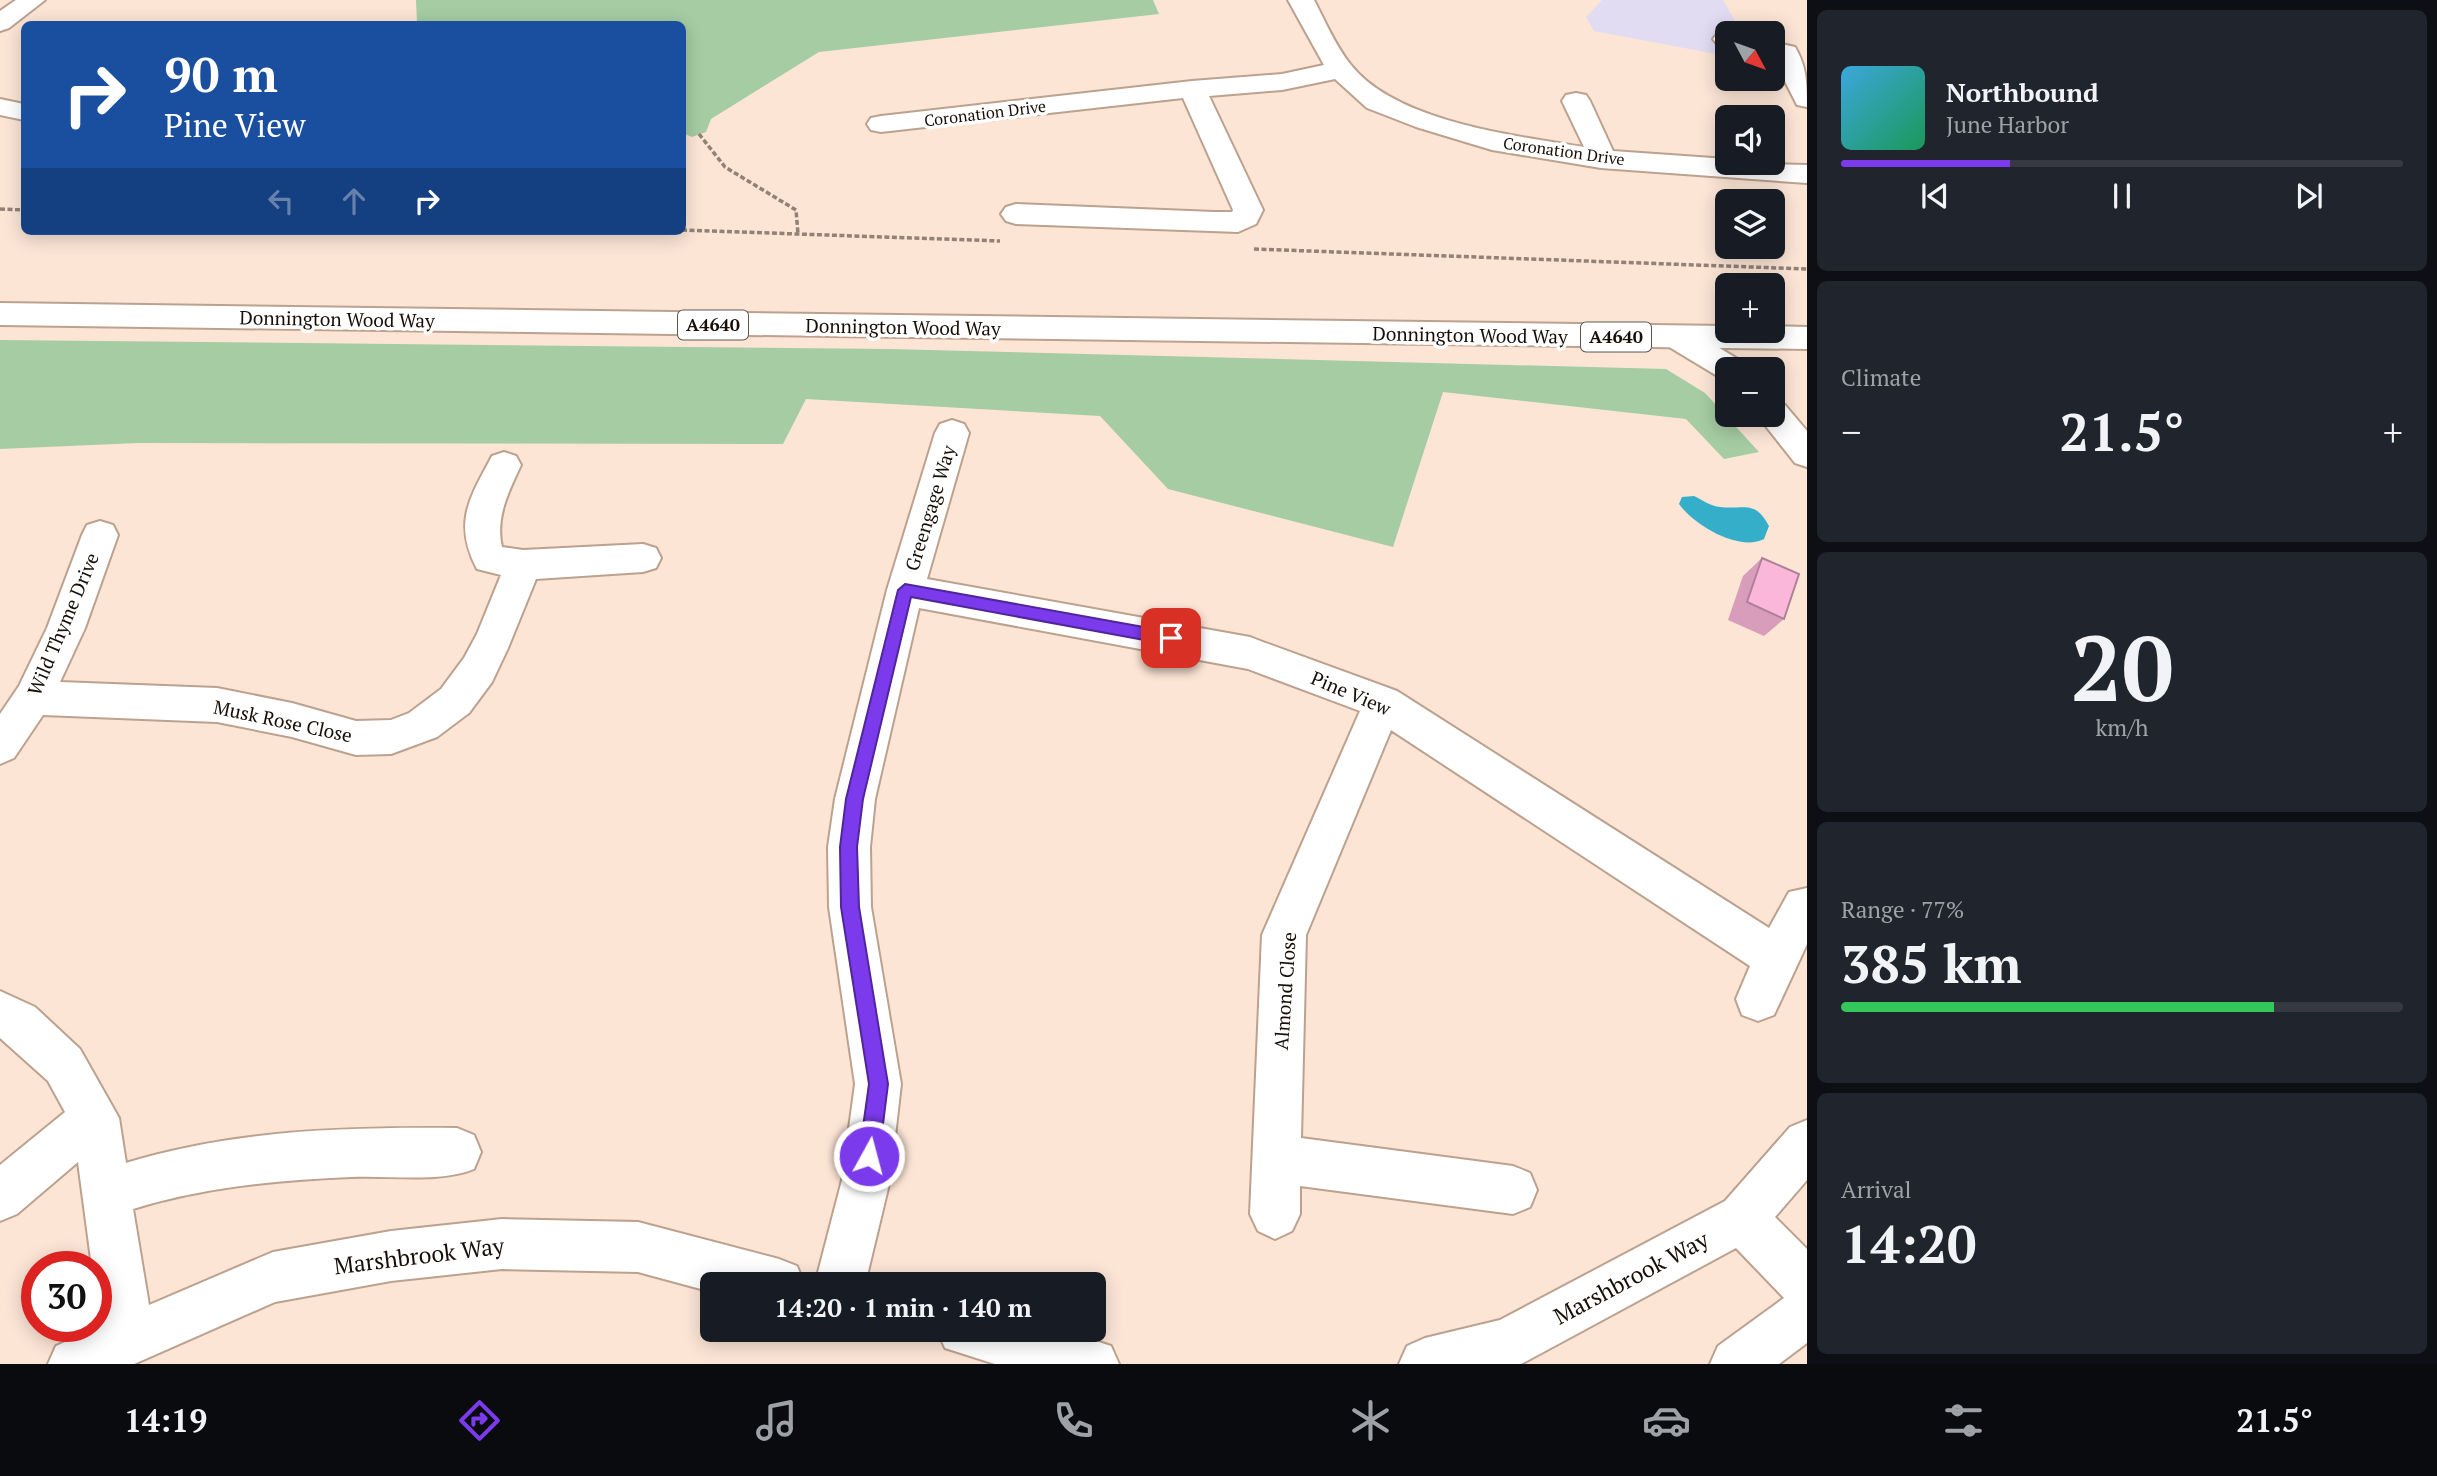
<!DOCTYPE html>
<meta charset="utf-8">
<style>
body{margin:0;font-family:"PT Serif",serif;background:#20242c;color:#f1f3f6;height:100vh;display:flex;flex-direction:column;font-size:26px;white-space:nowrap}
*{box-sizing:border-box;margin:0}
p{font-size:23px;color:#9ea1a6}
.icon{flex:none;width:38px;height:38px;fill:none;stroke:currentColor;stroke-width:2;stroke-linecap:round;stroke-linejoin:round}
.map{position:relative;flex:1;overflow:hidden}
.panel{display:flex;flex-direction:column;gap:10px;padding:10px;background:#0d0f14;width:630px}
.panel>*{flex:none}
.banner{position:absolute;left:21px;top:21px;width:665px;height:214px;border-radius:10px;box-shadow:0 4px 18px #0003;background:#1a4fa0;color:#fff;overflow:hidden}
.needle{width:46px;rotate:131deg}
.tools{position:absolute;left:1715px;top:21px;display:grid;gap:14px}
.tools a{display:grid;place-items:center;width:70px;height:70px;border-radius:10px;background:#171b24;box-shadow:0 4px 18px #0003;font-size:35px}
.speed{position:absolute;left:21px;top:1251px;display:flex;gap:14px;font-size:35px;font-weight:700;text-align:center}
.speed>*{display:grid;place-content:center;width:91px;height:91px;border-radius:50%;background:#171b24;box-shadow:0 4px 18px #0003;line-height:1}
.speed .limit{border:10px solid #d22;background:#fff;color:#111}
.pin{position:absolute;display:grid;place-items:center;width:60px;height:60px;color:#fff;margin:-30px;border-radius:14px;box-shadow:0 4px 10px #0006}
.me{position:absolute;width:77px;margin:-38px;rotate:7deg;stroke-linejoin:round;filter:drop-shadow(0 0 5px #0008)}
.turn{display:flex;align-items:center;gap:24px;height:147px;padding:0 28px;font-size:32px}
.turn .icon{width:91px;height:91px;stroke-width:2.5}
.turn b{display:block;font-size:49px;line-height:60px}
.lanes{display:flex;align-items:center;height:66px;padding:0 28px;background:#0003;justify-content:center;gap:35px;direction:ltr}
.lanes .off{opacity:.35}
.big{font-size:52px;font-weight:800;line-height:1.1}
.panel .widget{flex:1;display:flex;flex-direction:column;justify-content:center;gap:10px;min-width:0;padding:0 24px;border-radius:10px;background:#20242c}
.panel .dial{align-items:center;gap:0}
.dial b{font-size:91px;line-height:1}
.song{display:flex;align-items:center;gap:21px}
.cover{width:84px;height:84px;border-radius:10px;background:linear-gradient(135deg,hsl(200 70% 55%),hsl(150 70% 35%))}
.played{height:7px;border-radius:4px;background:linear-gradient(90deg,#7c3aed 30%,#363941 30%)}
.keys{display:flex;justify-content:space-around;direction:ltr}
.heat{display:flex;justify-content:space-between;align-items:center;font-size:38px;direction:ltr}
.charge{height:10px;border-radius:5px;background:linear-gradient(90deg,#34c759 77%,#363941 0)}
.trip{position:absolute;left:700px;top:1272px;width:406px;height:70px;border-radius:10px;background:#171b24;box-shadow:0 4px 18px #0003;font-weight:800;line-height:70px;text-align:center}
.dock{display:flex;height:112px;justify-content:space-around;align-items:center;background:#090b0e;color:#9ea1a6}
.dock .icon{width:49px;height:49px}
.dock .current{color:#7c3aed}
.dock b{font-size:32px;color:#f1f3f6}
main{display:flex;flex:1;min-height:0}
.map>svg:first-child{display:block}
.industrial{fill:#e1dcf2}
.green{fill:#a5cca2}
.water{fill:#35aeca}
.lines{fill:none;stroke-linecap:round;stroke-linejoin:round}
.minor-casing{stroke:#bca18e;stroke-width:4}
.major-casing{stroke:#bca18e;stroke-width:4}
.path{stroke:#928175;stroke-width:3.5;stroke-dasharray:5 2.5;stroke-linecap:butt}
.minor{fill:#fff;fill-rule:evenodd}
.major{fill:#fff;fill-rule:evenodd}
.wall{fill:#d79dbb}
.building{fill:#fab7da;stroke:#af8099;stroke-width:2}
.route{fill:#7c3aed;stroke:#51269a;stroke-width:2}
.labels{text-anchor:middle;stroke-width:7;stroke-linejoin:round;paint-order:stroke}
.far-street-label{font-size:16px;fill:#170e07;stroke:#fff}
.shield{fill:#fff;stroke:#5d5651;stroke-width:2}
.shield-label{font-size:18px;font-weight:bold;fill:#170e07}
.street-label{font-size:19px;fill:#170e07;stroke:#fff}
.near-street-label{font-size:23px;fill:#170e07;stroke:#fff}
</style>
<main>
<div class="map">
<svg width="1807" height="1364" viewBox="0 0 1807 1364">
<rect width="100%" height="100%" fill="#fce5d5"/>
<path class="industrial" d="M 1602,0 L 1723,0 L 1738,26 L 1759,33 L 1727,33 L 1727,56 L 1594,31 L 1586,17 Z"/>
<path class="green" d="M 416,0 L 1153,0 L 1159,14 L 819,52 L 711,119 L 706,132 L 692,137 L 683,133 L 682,24 L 417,24 Z
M 0,340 L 889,349 L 1666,369 L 1705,393 L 1759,452 L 1724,459 L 1686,419 L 1443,392 L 1393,547 L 1168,489 L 1100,416 L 806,399 L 783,444 L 138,443 L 0,449 Z"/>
<path class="water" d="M 1694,496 C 1702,500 1711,506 1720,507 C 1743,510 1755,499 1769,526 L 1764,539 C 1739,552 1694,525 1679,504 L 1682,497 Z"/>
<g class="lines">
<defs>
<path id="minor" d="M 16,0 L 45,0 L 9,28 L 0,31 L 0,11 Z
M 1288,0 L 1314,0 C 1325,21 1336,47 1351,65 C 1396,122 1516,136 1584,147 L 1562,101 L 1566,95 L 1576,93 L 1586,95 L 1590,101 L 1613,151 L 1727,159 L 1727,163 L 1807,165 L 1807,183 L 1601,168 L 1492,150 L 1416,127 L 1367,108 L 1335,79 L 1282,90 L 1209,96 L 1263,210 L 1256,224 L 1238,232 L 1016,224 L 1006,221 L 1001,214 L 1006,207 L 1016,204 L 1214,212 L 1232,212 L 1233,210 L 1183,98 L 881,132 L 871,130 L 867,124 L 871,118 L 881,116 L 1192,81 L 1282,74 L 1324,65 Z
M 1726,31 L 1735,33 L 1727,33 L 1727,47 L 1717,44 L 1713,39 L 1717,34 Z
M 1773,42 L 1795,47 C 1807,67 1807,85 1807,107 L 1797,105 L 1794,99 L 1773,58 Z
M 0,99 L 24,104 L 24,120 L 0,115 Z
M 1677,326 L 1688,329 L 1741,361 L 1746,369 L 1727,369 L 1727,380 L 1719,377 L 1666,345 L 1661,337 L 1666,329 Z
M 1773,402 L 1785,405 L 1807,431 L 1807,467 L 1795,463 L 1757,415 L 1773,415 Z
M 952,420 L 964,424 L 969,433 L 927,579 L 1250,637 L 1263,642 L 1397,691 L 1769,928 L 1789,892 L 1807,888 L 1807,944 L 1774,1015 L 1758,1021 L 1742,1015 L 1736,999 L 1750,966 L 1391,730 L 1306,935 L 1301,1138 L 1513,1166 L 1530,1173 L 1537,1190 L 1530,1207 L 1513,1214 L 1300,1186 L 1300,1214 L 1292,1231 L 1275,1239 L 1258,1231 L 1250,1214 L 1262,935 L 1360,711 L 1248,669 L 919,608 L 875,799 L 870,847 L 871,907 L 901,1084 L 890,1180 L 865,1284 L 815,1284 L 842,1180 L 855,1084 L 829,907 L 828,847 L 835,799 L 887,590 L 935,433 L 940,424 Z
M 504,452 L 516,456 L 521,465 C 509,491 495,517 502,547 L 523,550 L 643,544 L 656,548 L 661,558 L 656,568 L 643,572 L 536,579 L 508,648 L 492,682 L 469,713 L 437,737 L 391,754 L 356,755 L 292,737 L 217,722 L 43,715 L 14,758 L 0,764 L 0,714 L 19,686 L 47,628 L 82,535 L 87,525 L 100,521 L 113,525 L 118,535 L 85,628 L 60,682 L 217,688 L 292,703 L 356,721 L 391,720 L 409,713 L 441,689 L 464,658 L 477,634 L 501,575 L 477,569 C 453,523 469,499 492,456 Z
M 0,991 L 35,1007 L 80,1049 L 119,1118 L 126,1163 C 234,1130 345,1127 457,1128 L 474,1135 L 481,1152 L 474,1169 C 440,1183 389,1175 351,1177 C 277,1180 204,1187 133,1209 L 149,1305 L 273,1252 L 391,1231 L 502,1219 L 638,1222 L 779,1259 L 797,1266 L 804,1284 L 712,1284 L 712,1292 L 638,1272 L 502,1269 L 391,1281 L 275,1302 L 134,1364 L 48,1364 L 56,1346 L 101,1326 L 96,1267 L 92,1267 L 78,1162 L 17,1214 L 0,1221 L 0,1165 L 65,1112 L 48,1081 L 0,1038 Z
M 1807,1120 L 1807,1180 L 1775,1217 L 1807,1249 L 1807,1343 L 1779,1364 L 1710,1364 L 1718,1346 L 1784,1298 L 1736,1248 L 1521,1364 L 1399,1364 L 1407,1346 L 1425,1338 L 1500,1320 L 1725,1201 L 1790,1127 Z
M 937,1330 L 1062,1330 L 1111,1346 L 1119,1364 L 995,1364 L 945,1348 Z"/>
<path id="major" d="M 0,303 L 1727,326 L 1727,331 L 1773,331 L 1773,326 L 1807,327 L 1807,349 L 0,325 Z"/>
</defs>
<use href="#minor" class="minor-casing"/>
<use href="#major" class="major-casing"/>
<path class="path" d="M 699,134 L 725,167 L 796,210 L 798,234
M 0,209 L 24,210
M 682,230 L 1000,241
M 1254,249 L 1807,269"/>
<use href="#minor" class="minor"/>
<use href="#major" class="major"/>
</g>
<path class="wall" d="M 1762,558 L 1784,619 L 1764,636 L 1728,620 L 1743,576 Z"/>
<path class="building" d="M 1762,558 L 1799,574 L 1784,619 L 1747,602 Z"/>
<path class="route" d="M 905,584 L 1171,632 L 1179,638 L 1171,645 L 911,597 L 863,799 L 857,847 L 859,907 L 888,1084 L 879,1156 L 876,1163 L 869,1166 L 862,1163 L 859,1156 L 869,1084 L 841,907 L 840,847 L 846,799 L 898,590 Z"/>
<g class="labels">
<g class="far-street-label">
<text transform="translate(985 113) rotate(-7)" y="6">Coronation Drive</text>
<text transform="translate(1564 151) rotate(8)" y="6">Coronation Drive</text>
</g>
<g class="shield">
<rect x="678" y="310.5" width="70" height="29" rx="5"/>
<rect x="1581" y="322.5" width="70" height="29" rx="5"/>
</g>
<g class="shield-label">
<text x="713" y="331">A4640</text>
<text x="1616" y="343">A4640</text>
</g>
<g class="street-label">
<text transform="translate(337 319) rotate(1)" y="7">Donnington Wood Way</text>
<text transform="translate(903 327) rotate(1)" y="7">Donnington Wood Way</text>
<text transform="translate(1470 335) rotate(1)" y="7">Donnington Wood Way</text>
<text transform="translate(930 508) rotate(-73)" y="7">Greengage Way</text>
<text transform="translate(63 624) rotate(-67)" y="7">Wild Thyme Drive</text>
<text transform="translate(1351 693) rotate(23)" y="7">Pine View</text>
<text transform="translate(283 721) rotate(12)" y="7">Musk Rose Close</text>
<text transform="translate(1285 991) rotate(-86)" y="7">Almond Close</text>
</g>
<g class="near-street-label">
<text transform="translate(419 1256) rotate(-7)" y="8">Marshbrook Way</text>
<text transform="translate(1631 1278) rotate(-28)" y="8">Marshbrook Way</text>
</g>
</g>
</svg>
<div class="tools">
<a><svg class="needle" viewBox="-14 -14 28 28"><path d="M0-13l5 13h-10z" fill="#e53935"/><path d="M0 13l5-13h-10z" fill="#9ea1a6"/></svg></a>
<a><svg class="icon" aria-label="sound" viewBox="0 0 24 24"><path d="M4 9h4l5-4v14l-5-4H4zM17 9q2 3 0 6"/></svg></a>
<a><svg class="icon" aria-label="layers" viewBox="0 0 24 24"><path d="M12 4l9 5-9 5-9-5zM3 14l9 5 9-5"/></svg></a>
<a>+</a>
<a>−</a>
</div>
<div class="speed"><div class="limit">30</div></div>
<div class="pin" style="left:1171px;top:638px;background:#d93025"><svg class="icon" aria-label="arrive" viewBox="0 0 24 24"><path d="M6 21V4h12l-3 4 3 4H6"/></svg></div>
<svg class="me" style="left:869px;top:1156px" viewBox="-20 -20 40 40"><circle r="17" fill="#7c3aed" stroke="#fff" stroke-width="3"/><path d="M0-11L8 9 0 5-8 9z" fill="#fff"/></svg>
<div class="trip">14:20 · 1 min · 140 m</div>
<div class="banner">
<div class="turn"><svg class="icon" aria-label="right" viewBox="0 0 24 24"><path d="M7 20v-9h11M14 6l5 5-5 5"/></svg><div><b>90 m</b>Pine View</div></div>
<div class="lanes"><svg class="icon off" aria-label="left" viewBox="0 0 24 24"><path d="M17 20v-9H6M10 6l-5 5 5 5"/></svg><svg class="icon off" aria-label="ahead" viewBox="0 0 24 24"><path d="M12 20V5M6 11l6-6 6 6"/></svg><svg class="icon" aria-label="right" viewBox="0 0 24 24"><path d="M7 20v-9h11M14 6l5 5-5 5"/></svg></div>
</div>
</div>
<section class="panel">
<div class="widget">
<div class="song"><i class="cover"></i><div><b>Northbound</b><p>June Harbor</p></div></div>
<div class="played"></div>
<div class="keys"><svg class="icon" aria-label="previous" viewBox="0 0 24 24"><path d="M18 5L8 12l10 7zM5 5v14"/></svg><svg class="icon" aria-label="pause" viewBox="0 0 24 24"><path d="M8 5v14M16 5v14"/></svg><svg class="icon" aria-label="next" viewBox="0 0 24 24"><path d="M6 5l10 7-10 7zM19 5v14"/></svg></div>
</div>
<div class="widget"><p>Climate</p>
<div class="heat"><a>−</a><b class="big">21.5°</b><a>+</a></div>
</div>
<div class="widget dial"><b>20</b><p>km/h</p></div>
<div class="widget"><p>Range · 77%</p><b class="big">385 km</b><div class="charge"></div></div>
<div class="widget"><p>Arrival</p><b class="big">14:20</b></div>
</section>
</main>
<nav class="dock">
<b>14:19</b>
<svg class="icon current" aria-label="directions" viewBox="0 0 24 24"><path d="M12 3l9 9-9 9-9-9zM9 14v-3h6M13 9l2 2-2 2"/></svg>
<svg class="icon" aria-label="music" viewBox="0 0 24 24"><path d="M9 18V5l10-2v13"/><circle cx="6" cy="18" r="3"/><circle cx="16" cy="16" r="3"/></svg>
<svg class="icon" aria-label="phone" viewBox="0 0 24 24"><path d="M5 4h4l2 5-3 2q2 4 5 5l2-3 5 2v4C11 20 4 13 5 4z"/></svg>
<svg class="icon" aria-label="climate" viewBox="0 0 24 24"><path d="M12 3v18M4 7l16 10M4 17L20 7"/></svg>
<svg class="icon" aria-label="car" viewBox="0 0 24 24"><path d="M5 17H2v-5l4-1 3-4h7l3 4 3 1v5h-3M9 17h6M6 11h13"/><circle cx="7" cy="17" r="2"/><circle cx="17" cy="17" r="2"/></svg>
<svg class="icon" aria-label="filters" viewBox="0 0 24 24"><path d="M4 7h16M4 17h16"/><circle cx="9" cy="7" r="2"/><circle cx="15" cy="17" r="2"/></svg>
<b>21.5°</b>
</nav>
